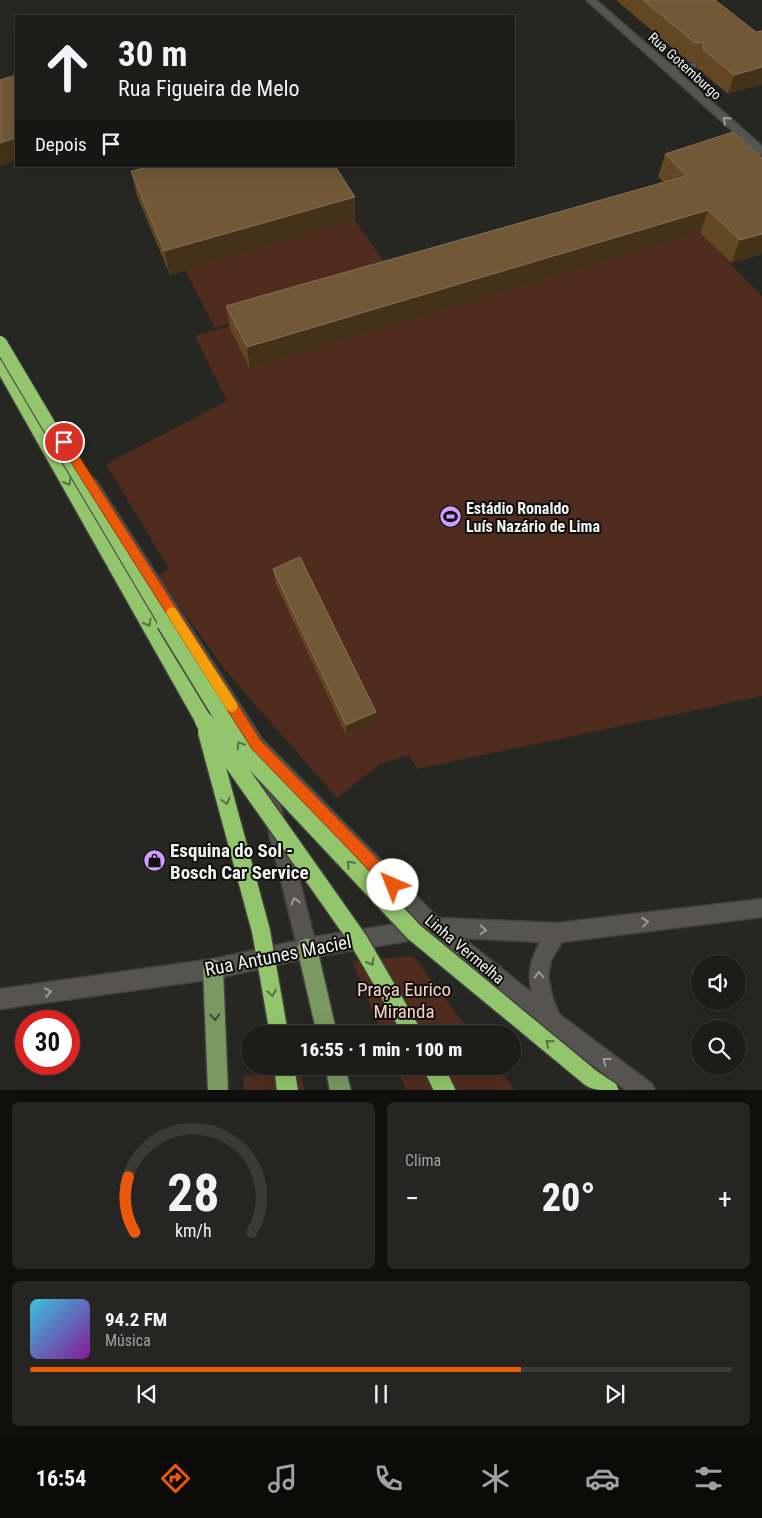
<!DOCTYPE html>
<html lang="pt">
<meta charset="utf-8">
<style>
body{margin:0;font-family:"Roboto Condensed",sans-serif;background:#252523;color:#f1f3f6;height:100vh;display:flex;flex-direction:column;font-size:19px;white-space:nowrap}
*{box-sizing:border-box;margin:0}
p{font-size:16px;color:#a0a1a2}
.icon{flex:none;width:28px;height:28px;fill:none;stroke:currentColor;stroke-width:2;stroke-linecap:round;stroke-linejoin:round}
.map{position:relative;height:1090px;overflow:hidden}
.sheet{display:flex;flex-direction:column;gap:12px;padding:12px;background:#0f0f0e;flex:1}
.sheet>*{flex:none}
.hud{position:absolute;left:15px;top:15px;width:500px;height:152px;border-radius:0px;box-shadow:0 5px 20px #0002,0 0 0 1px #3a3a39;background:#1c1c1a;color:#f1f3f6;overflow:hidden}
.buttons{position:absolute;left:691px;top:955px;display:grid;gap:10px}
.buttons a{display:grid;place-items:center;width:55px;height:55px;border-radius:50%;background:#1c1c1a;box-shadow:0 5px 20px #0002,0 0 0 1px #3a3a39;font-size:25px}
.speed{position:absolute;left:15px;top:1010px;display:flex;gap:10px;font-size:25px;font-weight:700;text-align:center}
.speed>*{display:grid;place-content:center;width:65px;height:65px;border-radius:50%;background:#1c1c1a;box-shadow:0 5px 20px #0002,0 0 0 1px #3a3a39;line-height:1}
.speed .limit{border:8px solid #d22;background:#fff;color:#111}
.pin{position:absolute;display:grid;place-items:center;width:42px;height:42px;color:#fff;margin:-21px;border:2px solid #fff;border-radius:50%;box-shadow:0 1px 5px #0007}
.me{position:absolute;width:55px;margin:-28px;rotate:316deg;stroke-linejoin:round;filter:drop-shadow(0 0 4px #0008)}
.turn{display:flex;align-items:center;gap:18px;height:105px;padding:0 20px;font-size:22px}
.turn .icon{width:65px;height:65px;stroke-width:2.5}
.turn b{display:block;font-size:35px;line-height:42px}
.then{display:flex;align-items:center;height:48px;padding:0 20px;background:#0003;gap:10px;font-size:19px}
.big{font-size:38px;font-weight:800;line-height:1.1}
.sheet .card{flex:1;display:flex;flex-direction:column;justify-content:center;gap:8px;min-width:0;padding:0 18px;border-radius:8px;background:#252523}
.sheet .dial{align-items:center;gap:0}
.dial svg{height:130px;overflow:visible;fill:none;stroke:#3a3a39;stroke-width:7;stroke-linecap:round;text-anchor:middle}
.dial text{fill:#f1f3f6;stroke:none}
.song{display:flex;align-items:center;gap:15px}
.cover{width:60px;height:60px;border-radius:8px;background:linear-gradient(135deg,hsl(190 70% 55%),hsl(290 70% 35%))}
.played{height:5px;border-radius:2px;background:linear-gradient(90deg,#ea580c 70%,#3a3a39 70%)}
.keys{display:flex;justify-content:space-around;direction:ltr}
.heat{display:flex;justify-content:space-between;align-items:center;font-size:28px;direction:ltr}
.sheet .tiles{flex:1;display:grid;gap:12px;grid-template-columns:1fr 1fr}
.card:last-child{grid-column:span 2}
.trip{position:absolute;left:241px;top:1025px;width:280px;height:50px;border-radius:25px;background:#1c1c1a;box-shadow:0 5px 20px #0002,0 0 0 1px #3a3a39;font-weight:800;line-height:50px;text-align:center}
.tabs{display:flex;height:80px;justify-content:space-around;align-items:center;background:#0b0b0a;color:#a0a1a2}
.tabs .icon{width:35px;height:35px}
.tabs .current{color:#ea580c}
.tabs b{font-size:22px;color:#f1f3f6}
.map>svg:first-child{display:block}
.green{fill:#502c1f}
.lines{fill:none;stroke-linecap:round;stroke-linejoin:round}
.minor-casing{stroke:#41413e;stroke-width:3}
.major-casing{stroke:#41413e;stroke-width:3}
.highway-casing{stroke:#41413e;stroke-width:3}
.minor{fill:#555451;fill-rule:evenodd}
.major{fill:#7a9862;fill-rule:evenodd}
.highway{fill:#93c56d;fill-rule:evenodd}
.highway-bridge-far1-casing{stroke:#41413e;stroke-width:16;stroke-linecap:butt}
.highway-bridge-casing{stroke:#41413e;stroke-width:21;stroke-linecap:butt}
.highway-bridge-far1{stroke:#93c56d;stroke-width:14}
.highway-bridge{stroke:#93c56d;stroke-width:18}
.wall{fill:#624722}
.shaded-wall{fill:#433219}
.building{fill:#715938;stroke:#857155}
.oneway{stroke:#9b9b98}
.oneway2{stroke:#587342}
.oneway3{stroke:#3f4d33}
.route{fill:#ea580c;stroke:#983908}
.slow{fill:#f59e0b}
.labels{text-anchor:middle;stroke-width:4;stroke-linejoin:round;paint-order:stroke}
.far-street-label{font-size:14px;fill:#f1f1ef;stroke:#0f0f0d}
.poi-label{font-size:16px;font-weight:bold;fill:#f1f1ef;stroke:#0f0f0d;text-anchor:start}
.street-label{font-size:16px;fill:#f1f1ef;stroke:#0f0f0d}
.near-poi-label{font-size:19px;font-weight:bold;fill:#f1f1ef;stroke:#0f0f0d;text-anchor:start}
.near-street-label{font-size:19px;fill:#f1f1ef;stroke:#0f0f0d}
.near-park-label{font-size:19px;fill:#f6d1c4;stroke:#0f0f0d}
</style>
<div class="map">
<svg width="762" height="1091" viewBox="0 0 762 1091">
<rect width="100%" height="100%" fill="#262623"/>
<path class="green" d="M 668,200 L 762,296 L 762,696 L 417,769 L 409,755 L 380,764 L 337,798 L 225,670 L 158,576 L 169,569 L 106,464 L 227,401 L 195,336 Z
M 355,221 L 393,274 L 215,328 L 185,270 Z
M 413,956 L 472,1034 L 382,1034 L 352,961 Z
M 396,1066 L 497,1066 L 515,1090 L 406,1090 Z
M 243,1075 L 302,1076 L 304,1090 L 244,1090 Z"/>
<g class="lines">
<defs>
<path id="minor" d="M 586,0 L 596,0 L 672,66 L 696,63 L 696,67 L 677,71 L 762,146 L 762,155 L 758,154 Z
M 91,478 L 96,480 L 262,739 L 438,918 L 557,923 L 762,899 L 762,917 L 562,942 L 551,960 L 548,976 L 552,996 L 559,1014 L 652,1084 L 655,1091 L 627,1091 L 544,1028 L 431,937 L 307,958 L 213,979 L 0,1009 L 0,989 L 213,959 L 296,941 L 248,748 L 86,488 L 84,484 L 86,480 ZM 272,773 L 415,921 L 314,937 ZM 463,938 L 540,942 C 531,959 527,974 532,993 Z"/>
<path id="major" d="M 307,938 L 314,941 L 317,948 L 337,1034 L 317,1034 L 297,948 L 300,941 Z
M 213,959 L 220,962 L 223,969 L 228,1091 L 208,1091 L 203,969 L 206,962 Z
M 325,1066 L 345,1066 L 351,1091 L 330,1091 Z"/>
<path id="highway" d="M 0,359 L 5,361 L 210,715 L 212,721 L 210,727 L 204,729 L 198,727 L 0,376 Z
M 586,1064 L 616,1084 L 619,1091 C 601,1091 584,1091 576,1074 L 579,1067 Z
M 274,1066 L 294,1066 L 298,1091 L 277,1091 Z
M 422,1066 L 444,1066 L 456,1091 L 434,1091 Z"/>
</defs>
<use href="#minor" class="minor-casing"/>
<use href="#major" class="major-casing"/>
<use href="#highway" class="highway-casing"/>
<use href="#minor" class="minor"/>
<use href="#major" class="major"/>
<use href="#highway" class="highway"/>
<defs>
<path id="highway-bridge-far1" d="M 0,343 L 167,625"/>
<path id="highway-bridge" d="M 166,623 L 244,751 L 414,932 L 586,1074
M 204,721 L 359,941 L 413,1034
M 207,732 L 261,931 L 279,1034"/>
</defs>
<use href="#highway-bridge-far1" class="highway-bridge-far1-casing"/>
<use href="#highway-bridge" class="highway-bridge-casing"/>
<use href="#highway-bridge-far1" class="highway-bridge-far1"/>
<use href="#highway-bridge" class="highway-bridge"/>
</g>
<path class="wall" d="M 616,0 L 715,0 L 756,32 L 728,94 L 697,68 L 697,62 L 689,62 Z
M 665,154 L 762,254 L 731,263 L 700,233 L 250,369 L 230,329 L 226,306 L 664,182 L 658,177 Z
M 131,171 L 355,221 L 170,275 L 137,196 Z
M 273,569 L 376,722 L 346,735 L 275,582 Z"/>
<path class="shaded-wall" d="M 762,67 L 762,85 L 728,94 L 734,75 Z
M 16,138 L 16,160 L 0,166 L 0,143 Z
M 355,197 L 355,221 L 170,275 L 164,251 Z
M 708,210 L 700,233 L 250,369 L 247,347 Z
M 762,234 L 762,254 L 731,263 L 740,240 Z
M 376,712 L 376,722 L 346,735 L 346,725 Z"/>
<path class="building" d="M 643,0 L 715,0 L 756,32 L 762,31 L 762,67 L 734,75 L 703,49 L 703,42 L 695,43 Z
M 16,75 L 16,138 L 0,143 L 0,80 Z
M 733,132 L 762,158 L 762,234 L 740,240 L 708,210 L 247,347 L 226,306 L 686,176 L 665,154 Z
M 153,166 L 335,166 L 355,197 L 164,251 L 131,171 Z
M 300,557 L 376,712 L 346,725 L 273,569 Z"/>
<defs><path id="oneway-chevron" d="M-2-3.5L2.5 0L-2 3.5" fill="none" stroke-width="1.6" stroke-linecap="round" stroke-linejoin="round" transform="scale(1.25)"/></defs>
<g class="oneway">
<use href="#oneway-chevron" transform="translate(726 120) rotate(-138)"/>
<use href="#oneway-chevron" transform="translate(295 901) rotate(-104)"/>
<use href="#oneway-chevron" transform="translate(645 922) rotate(-7)"/>
<use href="#oneway-chevron" transform="translate(483 930) rotate(3)"/>
<use href="#oneway-chevron" transform="translate(539 975) rotate(-92)"/>
<use href="#oneway-chevron" transform="translate(48 992) rotate(-8)"/>
<use href="#oneway-chevron" transform="translate(606 1061) rotate(-143)"/>
</g>
<g class="oneway2">
<use href="#oneway-chevron" transform="translate(68 482) rotate(60)"/>
<use href="#oneway-chevron" transform="translate(148 623) rotate(60)"/>
<use href="#oneway-chevron" transform="translate(240 745) rotate(-122)"/>
<use href="#oneway-chevron" transform="translate(226 801) rotate(75)"/>
<use href="#oneway-chevron" transform="translate(350 864) rotate(-133)"/>
<use href="#oneway-chevron" transform="translate(371 962) rotate(60)"/>
<use href="#oneway-chevron" transform="translate(272 993) rotate(80)"/>
<use href="#oneway-chevron" transform="translate(549 1043) rotate(-141)"/>
</g>
<use class="oneway3" href="#oneway-chevron" transform="translate(215 1017) rotate(87)"/>
<path class="route" d="M 64,438 L 68,439 L 261,741 L 398,880 L 400,885 L 398,890 L 393,892 L 388,890 L 252,749 L 60,445 L 59,442 Z"/>
<path class="slow" d="M 172,607 L 176,609 L 236,702 L 238,706 L 236,710 L 232,712 L 227,710 L 168,616 L 166,613 L 168,609 Z"/>
<defs>
<symbol id="stadium-disc" viewBox="-11 -11 22 22"><circle r="9.5" fill="#d19dfe" stroke="#0f0f0d"/><path d="M0-5a6.5 5 0 1 0 0 10a6.5 5 0 1 0 0-10ZM-3.5-1.8h7v3.6h-7Z" fill="#111"/></symbol>
<symbol id="shop-disc" viewBox="-11 -11 22 22"><circle r="9.5" fill="#d19dfe" stroke="#0f0f0d"/><path d="M-5-2.5h2.3a2.7 3.5 0 0 1 5.4 0H5L5.5 6h-11ZM-1.5-2.5h3a1.5 2.3 0 0 0-3 0Z" fill="#111"/></symbol>
</defs>
<g fill-rule="evenodd">
<use href="#stadium-disc" x="438" y="504" width="25" height="25"/>
<use href="#shop-disc" x="142" y="848" width="25" height="25"/>
</g>
<g class="labels">
<g class="far-street-label">
<text transform="translate(685 66) rotate(42)" y="5">Rua Gotemburgo</text>
</g>
<g class="poi-label">
<text x="466" y="514">Estádio Ronaldo<tspan x="466" dy="18">Luís Nazário de Lima</tspan></text>
</g>
<g class="street-label">
<text transform="translate(465 949) rotate(40)" y="6">Linha Vermelha</text>
</g>
<g class="near-poi-label">
<text x="170" y="857">Esquina do Sol -<tspan x="170" dy="22">Bosch Car Service</tspan></text>
</g>
<g class="near-street-label">
<text transform="translate(278 955) rotate(-11)" y="7">Rua Antunes Maciel</text>
</g>
<g class="near-park-label">
<text x="404" y="996">Praça Eurico<tspan x="404" dy="22">Miranda</tspan></text>
</g>
</g>
</svg>
<div class="buttons">
<a><svg class="icon" aria-label="sound" viewBox="0 0 24 24"><path d="M4 9h4l5-4v14l-5-4H4zM17 9q2 3 0 6"/></svg></a>
<a><svg class="icon" aria-label="search" viewBox="0 0 24 24"><circle cx="10" cy="10" r="6"/><path d="M15 15l6 6"/></svg></a>
</div>
<div class="speed"><div class="limit">30</div></div>
<div class="pin" style="left:64px;top:442px;background:#d93025"><svg class="icon" aria-label="arrive" viewBox="0 0 24 24"><path d="M6 21V4h12l-3 4 3 4H6"/></svg></div>
<svg class="me" style="left:393px;top:885px" viewBox="-20 -20 40 40"><circle r="19" fill="#fff"/><path d="M0-13L10 11 0 6-10 11z" fill="#ea580c"/></svg>
<div class="trip">16:55 · 1 min · 100 m</div>
<div class="hud">
<div class="turn"><svg class="icon" aria-label="ahead" viewBox="0 0 24 24"><path d="M12 20V5M6 11l6-6 6 6"/></svg><div><b>30 m</b>Rua Figueira de Melo</div></div>
<div class="then">Depois<svg class="icon" aria-label="arrive" viewBox="0 0 24 24"><path d="M6 21V4h12l-3 4 3 4H6"/></svg></div>
</div>
</div>
<section class="sheet">
<div class="tiles">
<div class="card dial"><svg viewBox="0 0 100 80">
<path d="M14 69A42 42 0 1 1 86 69"/>
<path d="M14 69A42 42 0 0 1 10 35" stroke="#ea580c"/>
<text x="50" y="56" font-size="32" font-weight="700">28</text>
<text x="50" y="72" font-size="11">km/h</text>
</svg></div>
<div class="card"><p>Clima</p>
<div class="heat"><a>−</a><b class="big">20°</b><a>+</a></div>
</div>
<div class="card">
<div class="song"><i class="cover"></i><div><b>94.2 FM</b><p>Música</p></div></div>
<div class="played"></div>
<div class="keys"><svg class="icon" aria-label="previous" viewBox="0 0 24 24"><path d="M18 5L8 12l10 7zM5 5v14"/></svg><svg class="icon" aria-label="pause" viewBox="0 0 24 24"><path d="M8 5v14M16 5v14"/></svg><svg class="icon" aria-label="next" viewBox="0 0 24 24"><path d="M6 5l10 7-10 7zM19 5v14"/></svg></div>
</div>
</div>
</section>
<nav class="tabs">
<b>16:54</b>
<svg class="icon current" aria-label="directions" viewBox="0 0 24 24"><path d="M12 3l9 9-9 9-9-9zM9 14v-3h6M13 9l2 2-2 2"/></svg>
<svg class="icon" aria-label="music" viewBox="0 0 24 24"><path d="M9 18V5l10-2v13"/><circle cx="6" cy="18" r="3"/><circle cx="16" cy="16" r="3"/></svg>
<svg class="icon" aria-label="phone" viewBox="0 0 24 24"><path d="M5 4h4l2 5-3 2q2 4 5 5l2-3 5 2v4C11 20 4 13 5 4z"/></svg>
<svg class="icon" aria-label="climate" viewBox="0 0 24 24"><path d="M12 3v18M4 7l16 10M4 17L20 7"/></svg>
<svg class="icon" aria-label="car" viewBox="0 0 24 24"><path d="M5 17H2v-5l4-1 3-4h7l3 4 3 1v5h-3M9 17h6M6 11h13"/><circle cx="7" cy="17" r="2"/><circle cx="17" cy="17" r="2"/></svg>
<svg class="icon" aria-label="filters" viewBox="0 0 24 24"><path d="M4 7h16M4 17h16"/><circle cx="9" cy="7" r="2"/><circle cx="15" cy="17" r="2"/></svg>
</nav>
